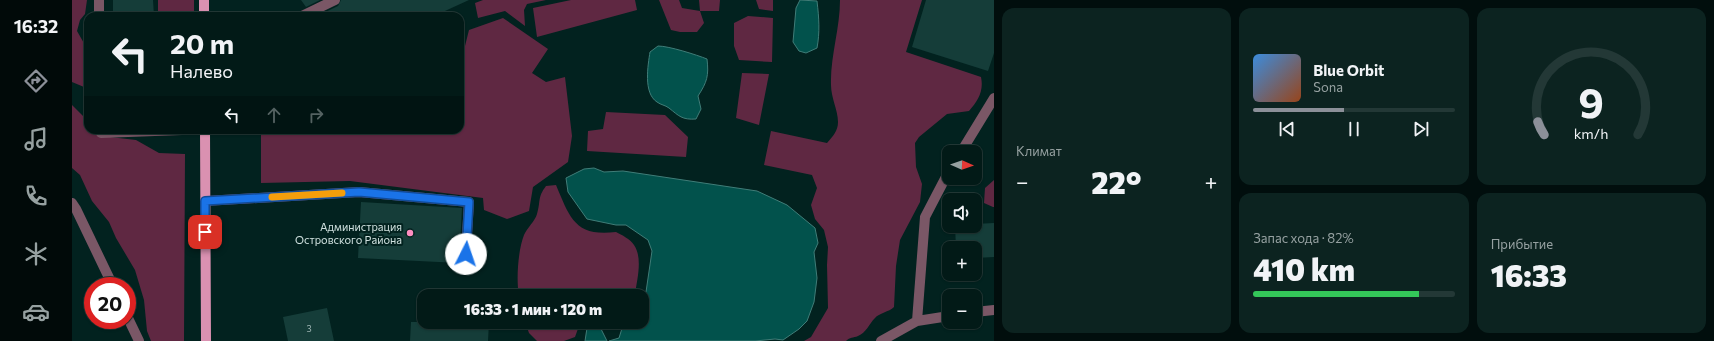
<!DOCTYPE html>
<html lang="ru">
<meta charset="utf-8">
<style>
body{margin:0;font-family:Commissioner,sans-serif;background:#0c2320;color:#f1f3f6;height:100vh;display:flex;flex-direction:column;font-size:15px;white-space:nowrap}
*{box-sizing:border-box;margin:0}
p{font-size:13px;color:#96a1a1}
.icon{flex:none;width:22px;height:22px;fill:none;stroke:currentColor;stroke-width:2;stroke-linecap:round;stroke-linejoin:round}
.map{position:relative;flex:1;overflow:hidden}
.drawer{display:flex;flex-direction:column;gap:8px;padding:8px;background:#010e0d;width:720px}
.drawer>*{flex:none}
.guide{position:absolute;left:12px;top:12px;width:380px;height:122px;border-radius:12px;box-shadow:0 1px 3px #0004,0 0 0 1px #233836;background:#021a17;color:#f1f3f6;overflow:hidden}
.needle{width:26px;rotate:92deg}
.fabs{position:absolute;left:870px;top:145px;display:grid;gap:8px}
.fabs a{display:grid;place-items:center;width:40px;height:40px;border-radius:8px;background:#021a17;box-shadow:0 1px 3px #0004,0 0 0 1px #233836;font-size:20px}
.speed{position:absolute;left:12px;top:277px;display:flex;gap:8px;font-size:20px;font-weight:700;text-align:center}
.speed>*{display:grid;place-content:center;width:52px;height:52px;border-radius:50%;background:#021a17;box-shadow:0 1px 3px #0004,0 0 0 1px #233836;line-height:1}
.speed .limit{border:6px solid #d22;background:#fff;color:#111}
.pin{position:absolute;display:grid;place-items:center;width:34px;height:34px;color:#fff;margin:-17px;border-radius:8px;box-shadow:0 2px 6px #0006}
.me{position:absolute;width:44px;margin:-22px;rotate:4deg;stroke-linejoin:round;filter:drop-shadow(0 0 3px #0008)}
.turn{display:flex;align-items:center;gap:14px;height:84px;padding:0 20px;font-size:18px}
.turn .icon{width:52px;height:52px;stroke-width:2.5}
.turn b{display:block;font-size:28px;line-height:34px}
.lanes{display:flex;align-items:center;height:38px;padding:0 20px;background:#0003;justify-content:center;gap:20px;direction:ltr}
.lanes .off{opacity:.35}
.big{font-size:30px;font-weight:800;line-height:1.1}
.drawer .card{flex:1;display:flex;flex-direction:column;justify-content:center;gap:6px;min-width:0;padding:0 14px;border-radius:12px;background:#0c2320}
.drawer .dial{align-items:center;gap:0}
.dial svg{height:104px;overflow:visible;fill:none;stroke:#233836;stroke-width:7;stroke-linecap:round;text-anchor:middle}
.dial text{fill:#f1f3f6;stroke:none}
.song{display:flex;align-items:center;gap:12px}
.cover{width:48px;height:48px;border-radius:6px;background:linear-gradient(135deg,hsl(210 70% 55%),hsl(20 70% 35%))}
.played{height:4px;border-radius:2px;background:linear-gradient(90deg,#8c9099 45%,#233836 45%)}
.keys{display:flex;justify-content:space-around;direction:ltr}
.heat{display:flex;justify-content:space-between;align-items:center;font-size:22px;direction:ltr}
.charge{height:6px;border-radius:3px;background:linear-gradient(90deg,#34c759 82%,#233836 0)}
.drawer .tiles{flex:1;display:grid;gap:8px;grid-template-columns:repeat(3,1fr)}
.card:first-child{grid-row:span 2}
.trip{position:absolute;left:345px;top:289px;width:232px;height:40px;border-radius:12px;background:#021a17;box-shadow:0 1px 3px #0004,0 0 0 1px #233836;font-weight:800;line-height:40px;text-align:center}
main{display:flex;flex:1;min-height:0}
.tab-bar{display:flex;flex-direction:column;width:72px;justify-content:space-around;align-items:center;background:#010a09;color:#96a1a1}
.tab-bar .icon{width:28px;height:28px}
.tab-bar .active{color:#8c9099}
.tab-bar b{font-size:18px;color:#f1f3f6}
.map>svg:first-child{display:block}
.green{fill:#5f2842}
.water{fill:#02524c;stroke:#407d78}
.building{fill:#153d39}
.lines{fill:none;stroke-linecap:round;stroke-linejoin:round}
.minor{stroke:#7a5766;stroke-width:10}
.major{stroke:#da91b1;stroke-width:10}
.route-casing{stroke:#114b97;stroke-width:10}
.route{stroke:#1a73e8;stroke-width:7}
.slow{stroke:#f59e0b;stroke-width:7}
.poi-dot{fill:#fd8ec1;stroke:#02221f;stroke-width:1.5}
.labels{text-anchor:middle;stroke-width:4;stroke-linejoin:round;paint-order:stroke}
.number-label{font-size:9px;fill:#a0b7b5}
.poi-label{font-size:11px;fill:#cfe0de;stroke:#02221f;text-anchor:end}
</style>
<main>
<nav class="tab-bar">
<b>16:32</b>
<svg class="icon active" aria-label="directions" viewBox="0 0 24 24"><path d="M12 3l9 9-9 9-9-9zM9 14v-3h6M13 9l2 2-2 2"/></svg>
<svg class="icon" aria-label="music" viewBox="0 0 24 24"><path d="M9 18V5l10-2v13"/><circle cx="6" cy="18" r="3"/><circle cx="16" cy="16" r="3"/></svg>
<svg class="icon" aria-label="phone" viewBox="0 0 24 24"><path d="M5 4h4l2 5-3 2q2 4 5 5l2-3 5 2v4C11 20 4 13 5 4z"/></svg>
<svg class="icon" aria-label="climate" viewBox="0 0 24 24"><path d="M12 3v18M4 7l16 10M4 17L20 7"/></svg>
<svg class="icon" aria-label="car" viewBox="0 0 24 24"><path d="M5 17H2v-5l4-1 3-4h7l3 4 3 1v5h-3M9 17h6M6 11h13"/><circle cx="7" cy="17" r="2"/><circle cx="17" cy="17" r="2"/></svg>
</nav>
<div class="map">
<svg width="922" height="341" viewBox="0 0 922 341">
<rect width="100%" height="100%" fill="#02221f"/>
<path class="green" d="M 0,0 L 15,0 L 13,14 L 8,20 L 5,31 L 13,45 L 15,64 L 12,87 L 0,82 Z
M 86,0 L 122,0 L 122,16 L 86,16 Z
M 411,0 L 474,0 L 455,4 L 452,10 L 453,26 L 433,11 L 406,18 L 403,3 Z
M 499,0 L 563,0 L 565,10 L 465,37 L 461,8 Z
M 587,0 L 607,0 L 610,8 L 628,11 L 627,0 L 648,0 L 647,11 L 628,11 L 632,23 L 625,32 L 608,32 L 599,30 Z
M 684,0 L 701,0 L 701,11 L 687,9 Z
M 768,0 L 850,0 L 834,52 L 909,77 C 912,91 906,101 897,111 L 875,114 L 847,137 L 843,143 L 844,167 L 850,184 L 848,202 L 828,240 L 824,266 L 822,307 C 817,312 807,313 803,318 C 797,324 794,333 786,336 C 781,338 778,337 774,341 L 732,341 L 739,337 L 756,308 L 755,265 L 756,247 L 752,230 L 743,219 L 739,205 L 745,188 L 740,175 L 692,165 L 699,131 L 755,143 C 761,136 766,131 766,122 C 766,110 759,98 759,85 C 758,57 768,29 768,0 Z
M 676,16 L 701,18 L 700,62 L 667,60 L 662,46 L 662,23 Z
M 431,18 L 476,49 L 460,73 L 474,82 L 493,77 L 500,136 L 496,162 L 461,187 L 457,211 L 435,219 L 412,210 L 411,198 L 278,181 L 189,183 L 189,130 L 388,130 L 388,59 L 390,58 L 397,30 Z
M 670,73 L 697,74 L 687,125 L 664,118 Z
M 0,105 L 16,121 L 16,130 L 24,130 L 29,136 L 64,140 L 87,153 L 113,154 L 112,341 L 79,341 L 75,331 L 72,300 L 63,270 L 44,238 L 37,222 L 20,201 L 8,175 L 0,168 Z
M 534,112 L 593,115 L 616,137 L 614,157 L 515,151 L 516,131 L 531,129 Z
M 922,180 L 922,207 L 921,207 L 912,203 L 913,188 Z
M 484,185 C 498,218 503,237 544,232 C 550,235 558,239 562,245 C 571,258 565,280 563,294 L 545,290 L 546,296 L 447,296 C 444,280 446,250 452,235 C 455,228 463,221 465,214 C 469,201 465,198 474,186 Z
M 453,322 L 516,322 L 507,326 L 503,337 L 492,341 L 465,341 L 457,333 Z"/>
<path class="water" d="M 728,0 L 745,1 C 747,18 748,32 745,48 L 734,53 L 727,51 L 721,42 L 724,8 Z
M 586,46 C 597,46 625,55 635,59 C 637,76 635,82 626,96 L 629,109 L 624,119 C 610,120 607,116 597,108 C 593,105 589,105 585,102 C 571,93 576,65 578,52 Z
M 522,168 L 532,172 L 551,171 L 685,191 L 715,205 L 743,228 L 746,243 L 742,252 L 745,278 L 742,302 L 735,321 L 727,329 L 711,340 L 703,339 L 683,341 L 537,341 L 547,338 L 552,322 L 570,322 L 570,298 L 574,292 L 580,251 L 576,240 L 554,225 L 544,225 L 515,219 L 496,192 L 494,178 L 512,169 Z
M 528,327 L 535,341 L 513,341 L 515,328 Z"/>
<path class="building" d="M 41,0 L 81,0 L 82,16 L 41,16 Z
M 229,0 L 248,0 L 234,7 Z
M 269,0 L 397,0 L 362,16 L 245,16 L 266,6 Z
M 854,0 L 922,0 L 922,53 L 916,71 L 840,47 Z
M 289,202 L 390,208 L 387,263 L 286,258 Z
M 922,223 L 922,257 L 903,258 L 903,248 L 884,248 L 883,226 L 903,226 L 903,224 Z
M 255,308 L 262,341 L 216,341 L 211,317 Z
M 339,322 L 417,322 L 416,341 L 338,341 Z"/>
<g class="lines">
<path class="minor" d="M 27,0 L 27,16
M 230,16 L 263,0
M 29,130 L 29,133 L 110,130
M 889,152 L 922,98
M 133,201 L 287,192 L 397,202 L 393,267
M 0,203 L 4,209 L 41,286
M 903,312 L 922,310
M 55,316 L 67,341
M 845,321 L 853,217 L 877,171
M 809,341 L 845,321 L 877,316"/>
<path class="major" d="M 132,0 L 132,16
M 133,130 L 134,341"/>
</g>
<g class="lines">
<defs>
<path id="route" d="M 133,232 L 133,201 L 287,192 L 397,202 L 394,254"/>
</defs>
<use href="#route" class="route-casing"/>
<use href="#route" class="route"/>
<path class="slow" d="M 200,197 L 270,193"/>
</g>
<circle class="poi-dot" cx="338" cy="233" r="4"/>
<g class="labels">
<g class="number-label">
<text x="237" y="332">3</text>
</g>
<g class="poi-label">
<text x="330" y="231">Администрация<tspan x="330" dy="13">Островского Района</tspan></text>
</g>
</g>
</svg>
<div class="fabs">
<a><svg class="needle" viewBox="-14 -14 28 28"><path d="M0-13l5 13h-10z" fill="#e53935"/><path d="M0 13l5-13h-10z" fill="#96a1a1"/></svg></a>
<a><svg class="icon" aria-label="sound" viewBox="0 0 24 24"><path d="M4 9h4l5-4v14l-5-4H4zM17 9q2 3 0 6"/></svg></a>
<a>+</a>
<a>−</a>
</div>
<div class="speed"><div class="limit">20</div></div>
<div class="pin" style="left:133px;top:232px;background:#d93025"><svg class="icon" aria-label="arrive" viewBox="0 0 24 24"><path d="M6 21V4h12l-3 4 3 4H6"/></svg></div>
<svg class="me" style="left:394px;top:254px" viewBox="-20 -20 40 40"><circle r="19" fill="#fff"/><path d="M0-13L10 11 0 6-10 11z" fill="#1a73e8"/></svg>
<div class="trip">16:33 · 1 мин · 120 m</div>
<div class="guide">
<div class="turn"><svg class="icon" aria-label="left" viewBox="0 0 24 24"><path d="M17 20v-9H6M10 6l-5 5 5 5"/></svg><div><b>20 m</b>Налево</div></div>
<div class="lanes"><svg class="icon" aria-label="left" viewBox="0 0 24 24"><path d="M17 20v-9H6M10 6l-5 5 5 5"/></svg><svg class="icon off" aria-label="ahead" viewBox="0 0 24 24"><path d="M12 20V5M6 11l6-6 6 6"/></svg><svg class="icon off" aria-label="right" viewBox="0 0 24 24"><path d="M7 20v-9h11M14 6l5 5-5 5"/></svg></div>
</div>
</div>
<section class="drawer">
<div class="tiles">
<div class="card"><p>Климат</p>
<div class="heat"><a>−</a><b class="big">22°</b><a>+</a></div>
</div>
<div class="card">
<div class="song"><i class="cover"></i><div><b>Blue Orbit</b><p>Sona</p></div></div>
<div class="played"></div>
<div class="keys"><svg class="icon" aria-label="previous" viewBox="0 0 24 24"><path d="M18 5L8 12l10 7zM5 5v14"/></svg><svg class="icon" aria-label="pause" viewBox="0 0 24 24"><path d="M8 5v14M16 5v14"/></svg><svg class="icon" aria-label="next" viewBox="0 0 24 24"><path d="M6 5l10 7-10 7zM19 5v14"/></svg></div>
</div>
<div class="card dial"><svg viewBox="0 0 100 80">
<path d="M14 69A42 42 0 1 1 86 69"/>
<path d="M14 69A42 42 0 0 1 9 59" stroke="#8c9099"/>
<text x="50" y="56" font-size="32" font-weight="700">9</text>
<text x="50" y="72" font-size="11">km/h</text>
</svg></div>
<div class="card"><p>Запас хода · 82%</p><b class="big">410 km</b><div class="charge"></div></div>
<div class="card"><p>Прибытие</p><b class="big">16:33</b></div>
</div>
</section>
</main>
